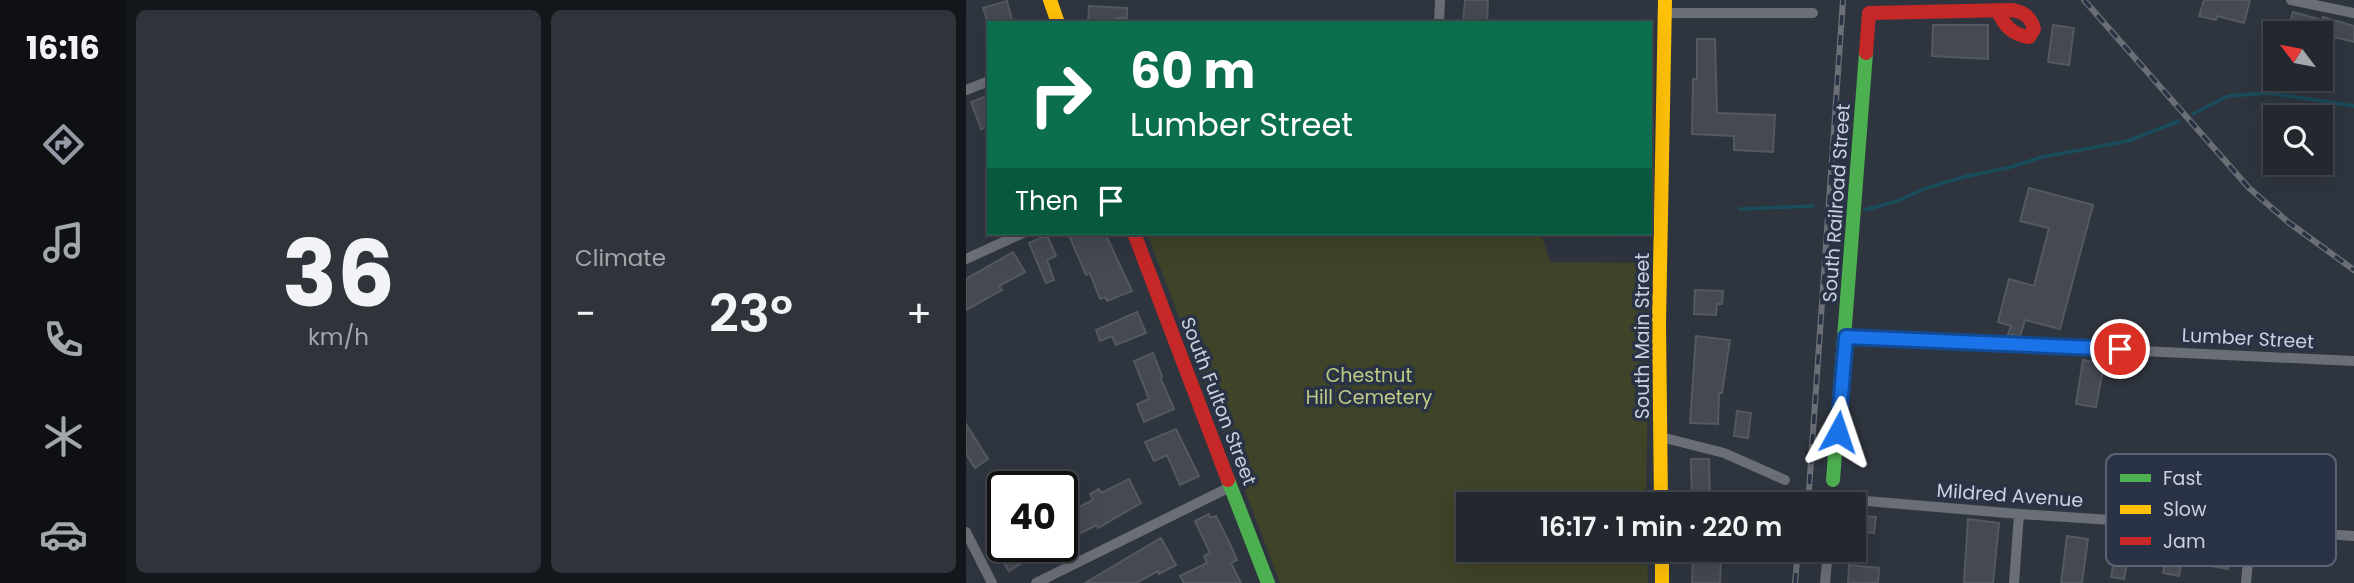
<!DOCTYPE html>
<meta charset="utf-8">
<style>
body{margin:0;font-family:Poppins,sans-serif;background:#2f343b;color:#f1f3f6;height:100vh;display:flex;flex-direction:column;font-size:26px;white-space:nowrap}
*{box-sizing:border-box;margin:0}
p{font-size:23px;color:#a3a6aa}
.icon{flex:none;width:38px;height:38px;fill:none;stroke:currentColor;stroke-width:2;stroke-linecap:round;stroke-linejoin:round}
.map{position:relative;flex:1;overflow:hidden}
.side{display:flex;flex-direction:column;gap:10px;padding:10px;background:#13161a;width:840px}
.side>*{flex:none}
.guide{position:absolute;left:21px;top:21px;width:665px;height:214px;border-radius:0px;box-shadow:0 7px 28px #0002,0 0 0 2px #40444b;background:#0b6e4f;color:#fff;overflow:hidden}
.needle{width:46px;rotate:302deg}
.buttons{position:absolute;left:1297px;top:21px;display:grid;gap:14px}
.buttons a{display:grid;place-items:center;width:70px;height:70px;border-radius:0px;background:#23282f;box-shadow:0 7px 28px #0002,0 0 0 2px #40444b;font-size:35px}
.speed{position:absolute;left:21px;top:471px;display:flex;gap:14px;font-size:35px;font-weight:700;text-align:center}
.speed>*{display:grid;place-content:center;width:91px;height:91px;border-radius:50%;background:#23282f;box-shadow:0 7px 28px #0002,0 0 0 2px #40444b;line-height:1}
.speed .limit{border:4px solid #111;border-radius:10px;background:#fff;color:#111}
.pin{position:absolute;display:grid;place-items:center;width:60px;height:60px;color:#fff;margin:-30px;border:4px solid #fff;border-radius:50%;box-shadow:0 2px 7px #0007}
.me{position:absolute;width:77px;margin:-38px;rotate:5deg;stroke-linejoin:round;filter:drop-shadow(0 0 5px #0008)}
.turn{display:flex;align-items:center;gap:24px;height:147px;padding:0 28px;font-size:32px}
.turn .icon{width:91px;height:91px;stroke-width:2.5}
.turn b{display:block;font-size:49px;line-height:60px}
.then{display:flex;align-items:center;height:66px;padding:0 28px;background:#0003;gap:14px;font-size:26px}
.big{font-size:52px;font-weight:600;line-height:1.1}
.side .card{flex:1;display:flex;flex-direction:column;justify-content:center;gap:10px;min-width:0;padding:0 24px;border-radius:10px;background:#2f343b}
.side .dial{align-items:center;gap:0}
.dial b{font-size:91px;line-height:1}
.heat{display:flex;justify-content:space-between;align-items:center;font-size:38px;direction:ltr}
.side .tiles{flex:1;display:grid;gap:10px;grid-template-columns:repeat(2,1fr)}
.trip{position:absolute;left:490px;top:492px;width:410px;height:70px;border-radius:0px;background:#23282f;box-shadow:0 7px 28px #0002,0 0 0 2px #40444b;font-weight:600;line-height:70px;text-align:center}
main{display:flex;flex:1;min-height:0}
.menu{display:flex;flex-direction:column;width:126px;justify-content:space-around;align-items:center;background:#0e1013;color:#a3a6aa}
.menu .icon{width:49px;height:49px}
.menu .on{color:#949aa6}
.menu b{font-size:32px;color:#f1f3f6}
.map>svg:first-child{display:block}
.green{fill:#3f4327}
.lines{fill:none;stroke-linecap:round;stroke-linejoin:round}
.stream{stroke:#194d5c;stroke-width:3.5}
.building{fill:#444952;stroke:#535861;stroke-width:2}
.street{stroke:#6a6e76;stroke-width:10}
.fast{stroke:#4caf50;stroke-width:14}
.slow{stroke:#ffc107;stroke-width:14}
.jam{stroke:#c62828;stroke-width:14}
.rail-casing{stroke:#6a6f76;stroke-width:6}
.rail{stroke:#293345;stroke-width:3.5;stroke-dasharray:10;stroke-linecap:butt}
.route-casing{stroke:#114b97;stroke-width:18}
.route{stroke:#1a73e8;stroke-width:12}
.labels{text-anchor:middle;stroke-width:7;stroke-linejoin:round;paint-order:stroke}
.street-label{font-size:19px;fill:#cbd1dd;stroke:#293345}
.park-label{font-size:19px;fill:#c1cb85;stroke:#293345}
.key{fill:#293345;stroke:#5a6273;stroke-width:2}
.key-label{font-size:19px;fill:#cbd1dd}
</style>
<main>
<nav class="menu">
<b>16:16</b>
<svg class="icon on" aria-label="directions" viewBox="0 0 24 24"><path d="M12 3l9 9-9 9-9-9zM9 14v-3h6M13 9l2 2-2 2"/></svg>
<svg class="icon" aria-label="music" viewBox="0 0 24 24"><path d="M9 18V5l10-2v13"/><circle cx="6" cy="18" r="3"/><circle cx="16" cy="16" r="3"/></svg>
<svg class="icon" aria-label="phone" viewBox="0 0 24 24"><path d="M5 4h4l2 5-3 2q2 4 5 5l2-3 5 2v4C11 20 4 13 5 4z"/></svg>
<svg class="icon" aria-label="climate" viewBox="0 0 24 24"><path d="M12 3v18M4 7l16 10M4 17L20 7"/></svg>
<svg class="icon" aria-label="car" viewBox="0 0 24 24"><path d="M5 17H2v-5l4-1 3-4h7l3 4 3 1v5h-3M9 17h6M6 11h13"/><circle cx="7" cy="17" r="2"/><circle cx="17" cy="17" r="2"/></svg>
</nav>
<section class="side">
<div class="tiles">
<div class="card dial"><b>36</b><p>km/h</p></div>
<div class="card"><p>Climate</p>
<div class="heat"><a>−</a><b class="big">23°</b><a>+</a></div>
</div>
</div>
</section>
<div class="map">
<svg width="1388" height="583" viewBox="0 0 1388 583">
<rect width="100%" height="100%" fill="#2f353f"/>
<path class="green" d="M 181,233 L 575,233 L 584,262 L 684,263 L 680,504 L 502,504 L 502,550 L 681,550 L 682,583 L 314,583 Z"/>
<g class="lines">
<path class="stream" d="M 1227,114 L 1262,96 L 1303,93 L 1388,106
M 874,208 L 882,212
M 774,209 L 847,206
M 899,210 L 934,200 L 960,188 L 1002,176 L 1045,167 L 1076,157 L 1162,141 L 1213,121"/>
</g>
<path class="building" d="M 499,0 L 522,0 L 521,23 L 497,23 Z
M 1238,0 L 1284,0 L 1278,23 L 1251,16 L 1250,20 L 1233,16 Z
M 41,1 L 46,20 L 22,23 L 17,8 Z
M 123,6 L 161,8 L 161,18 L 150,18 L 150,23 L 122,23 Z
M 1327,12 L 1356,20 L 1357,17 L 1388,26 L 1388,42 L 1368,37 L 1366,45 L 1354,41 L 1354,33 L 1321,33 Z
M 967,25 L 1022,25 L 1022,59 L 966,56 Z
M 1087,25 L 1108,28 L 1103,65 L 1082,62 Z
M 731,39 L 749,39 L 751,113 L 809,115 L 807,152 L 768,150 L 768,136 L 726,134 L 727,79 L 731,79 Z
M 23,95 L 23,126 L 15,129 L 5,102 Z
M 1063,188 L 1127,205 L 1094,329 L 1059,320 L 1054,337 L 1042,334 L 1045,326 L 1032,322 L 1043,279 L 1068,286 L 1083,228 L 1054,221 Z
M 102,233 L 139,233 L 166,291 L 141,301 L 139,297 L 134,299 L 124,273 L 120,275 Z
M 81,235 L 90,256 L 81,260 L 88,280 L 80,283 L 63,243 Z
M 47,252 L 59,272 L 33,286 L 36,290 L 0,310 L 0,279 Z
M 729,290 L 757,291 L 756,304 L 751,304 L 750,315 L 728,314 Z
M 171,312 L 180,333 L 150,345 L 146,336 L 134,341 L 130,330 Z
M 730,336 L 764,340 L 756,393 L 753,393 L 752,424 L 724,423 Z
M 187,353 L 196,376 L 194,377 L 208,409 L 178,422 L 171,404 L 183,399 L 168,361 Z
M 1117,360 L 1138,364 L 1130,407 L 1110,404 Z
M 771,411 L 785,413 L 782,438 L 768,436 Z
M 0,424 L 22,459 L 9,468 L 0,454 Z
M 210,429 L 233,476 L 214,485 L 201,455 L 188,461 L 179,442 Z
M 725,459 L 743,459 L 744,502 L 726,502 Z
M 163,479 L 175,503 L 132,528 L 131,525 L 96,542 L 96,515 L 127,500 L 124,494 L 133,489 L 135,493 Z
M 243,514 L 244,518 L 250,516 L 264,544 L 271,560 L 265,563 L 275,583 L 218,583 L 214,576 L 241,563 L 238,556 L 244,553 L 229,521 Z
M 887,515 L 910,517 L 908,533 L 887,531 Z
M 1002,519 L 1033,523 L 1027,583 L 998,583 Z
M 1101,536 L 1122,539 L 1116,583 L 1095,583 Z
M 195,538 L 210,565 L 193,574 L 192,571 L 170,583 L 119,583 Z
M 1152,540 L 1168,543 L 1164,564 L 1161,563 L 1158,579 L 1145,577 Z
M 1203,543 L 1218,545 L 1213,576 L 1197,573 Z
M 1249,544 L 1266,546 L 1262,569 L 1245,566 Z
M 35,546 L 67,546 L 71,553 L 43,571 L 36,560 L 42,556 Z
M 727,550 L 758,550 L 757,561 L 755,561 L 754,583 L 726,583 Z
M 883,565 L 913,568 L 912,583 L 882,583 Z"/>
<g class="lines">
<path class="street" d="M 1325,0 L 1388,13
M 699,13 L 847,13
M 473,23 L 474,0
M 0,90 L 23,81
M 0,259 L 57,233
M 880,337 L 1388,361
M 695,437 L 758,453 L 819,480
M 865,504 L 865,498 L 1053,514 L 1388,536
M 0,532 L 26,583
M 70,583 L 266,486
M 859,583 L 862,550
M 1048,583 L 1053,514
M 1280,583 L 1285,529"/>
<path class="fast" d="M 262,480 L 302,583
M 867,480 L 900,53"/>
<path class="slow" d="M 84,0 L 92,23
M 695,504 L 693,323 L 699,0
M 696,550 L 696,583"/>
<path class="jam" d="M 900,53 L 903,13 L 1046,10 C 1058,12 1065,17 1068,29 L 1063,37 C 1046,35 1038,25 1031,10
M 168,233 L 262,480"/>
<defs>
<path id="rail" d="M 1118,0 L 1283,188 L 1322,222 L 1388,270
M 842,504 L 877,0
M 829,583 L 832,550"/>
</defs>
<use href="#rail" class="rail-casing"/>
<use href="#rail" class="rail"/>
</g>
<g class="lines">
<defs>
<path id="route" d="M 872,432 L 880,337 L 1154,349"/>
</defs>
<use href="#route" class="route-casing"/>
<use href="#route" class="route"/>
</g>
<g class="labels">
<g class="street-label">
<text transform="translate(870 203) rotate(-86)" y="7">South Railroad Street</text>
<text transform="translate(676 336) rotate(-90)" y="7">South Main Street</text>
<text transform="translate(1282 338) rotate(3)" y="7">Lumber Street</text>
<text transform="translate(253 401) rotate(69)" y="7">South Fulton Street</text>
<text transform="translate(1044 495) rotate(4)" y="7">Mildred Avenue</text>
</g>
<g class="park-label">
<text x="403" y="382">Chestnut<tspan x="403" dy="22">Hill Cemetery</tspan></text>
</g>
</g>
<rect x="1140" y="454" width="230" height="112" rx="10" class="key"/>
<rect x="1154" y="474" width="31" height="8" fill="#4caf50"/>
<rect x="1154" y="505" width="31" height="9" fill="#ffc107"/>
<rect x="1154" y="537" width="31" height="8" fill="#c62828"/>
<g class="key-label">
<text x="1197" y="485">Fast</text>
<text x="1197" y="516">Slow</text>
<text x="1197" y="548">Jam</text>
</g>
</svg>
<div class="buttons">
<a><svg class="needle" viewBox="-14 -14 28 28"><path d="M0-13l5 13h-10z" fill="#e53935"/><path d="M0 13l5-13h-10z" fill="#a3a6aa"/></svg></a>
<a><svg class="icon" aria-label="search" viewBox="0 0 24 24"><circle cx="10" cy="10" r="6"/><path d="M15 15l6 6"/></svg></a>
</div>
<div class="speed"><div class="limit">40</div></div>
<div class="pin" style="left:1154px;top:349px;background:#d93025"><svg class="icon" aria-label="arrive" viewBox="0 0 24 24"><path d="M6 21V4h12l-3 4 3 4H6"/></svg></div>
<svg class="me" style="left:872px;top:432px" viewBox="-20 -20 40 40"><path d="M0-17L14 15 0 8-14 15z" fill="#1a73e8" stroke="#fff" stroke-width="4"/></svg>
<div class="trip">16:17 · 1 min · 220 m</div>
<div class="guide">
<div class="turn"><svg class="icon" aria-label="right" viewBox="0 0 24 24"><path d="M7 20v-9h11M14 6l5 5-5 5"/></svg><div><b>60 m</b>Lumber Street</div></div>
<div class="then">Then<svg class="icon" aria-label="arrive" viewBox="0 0 24 24"><path d="M6 21V4h12l-3 4 3 4H6"/></svg></div>
</div>
</div>
</main>
